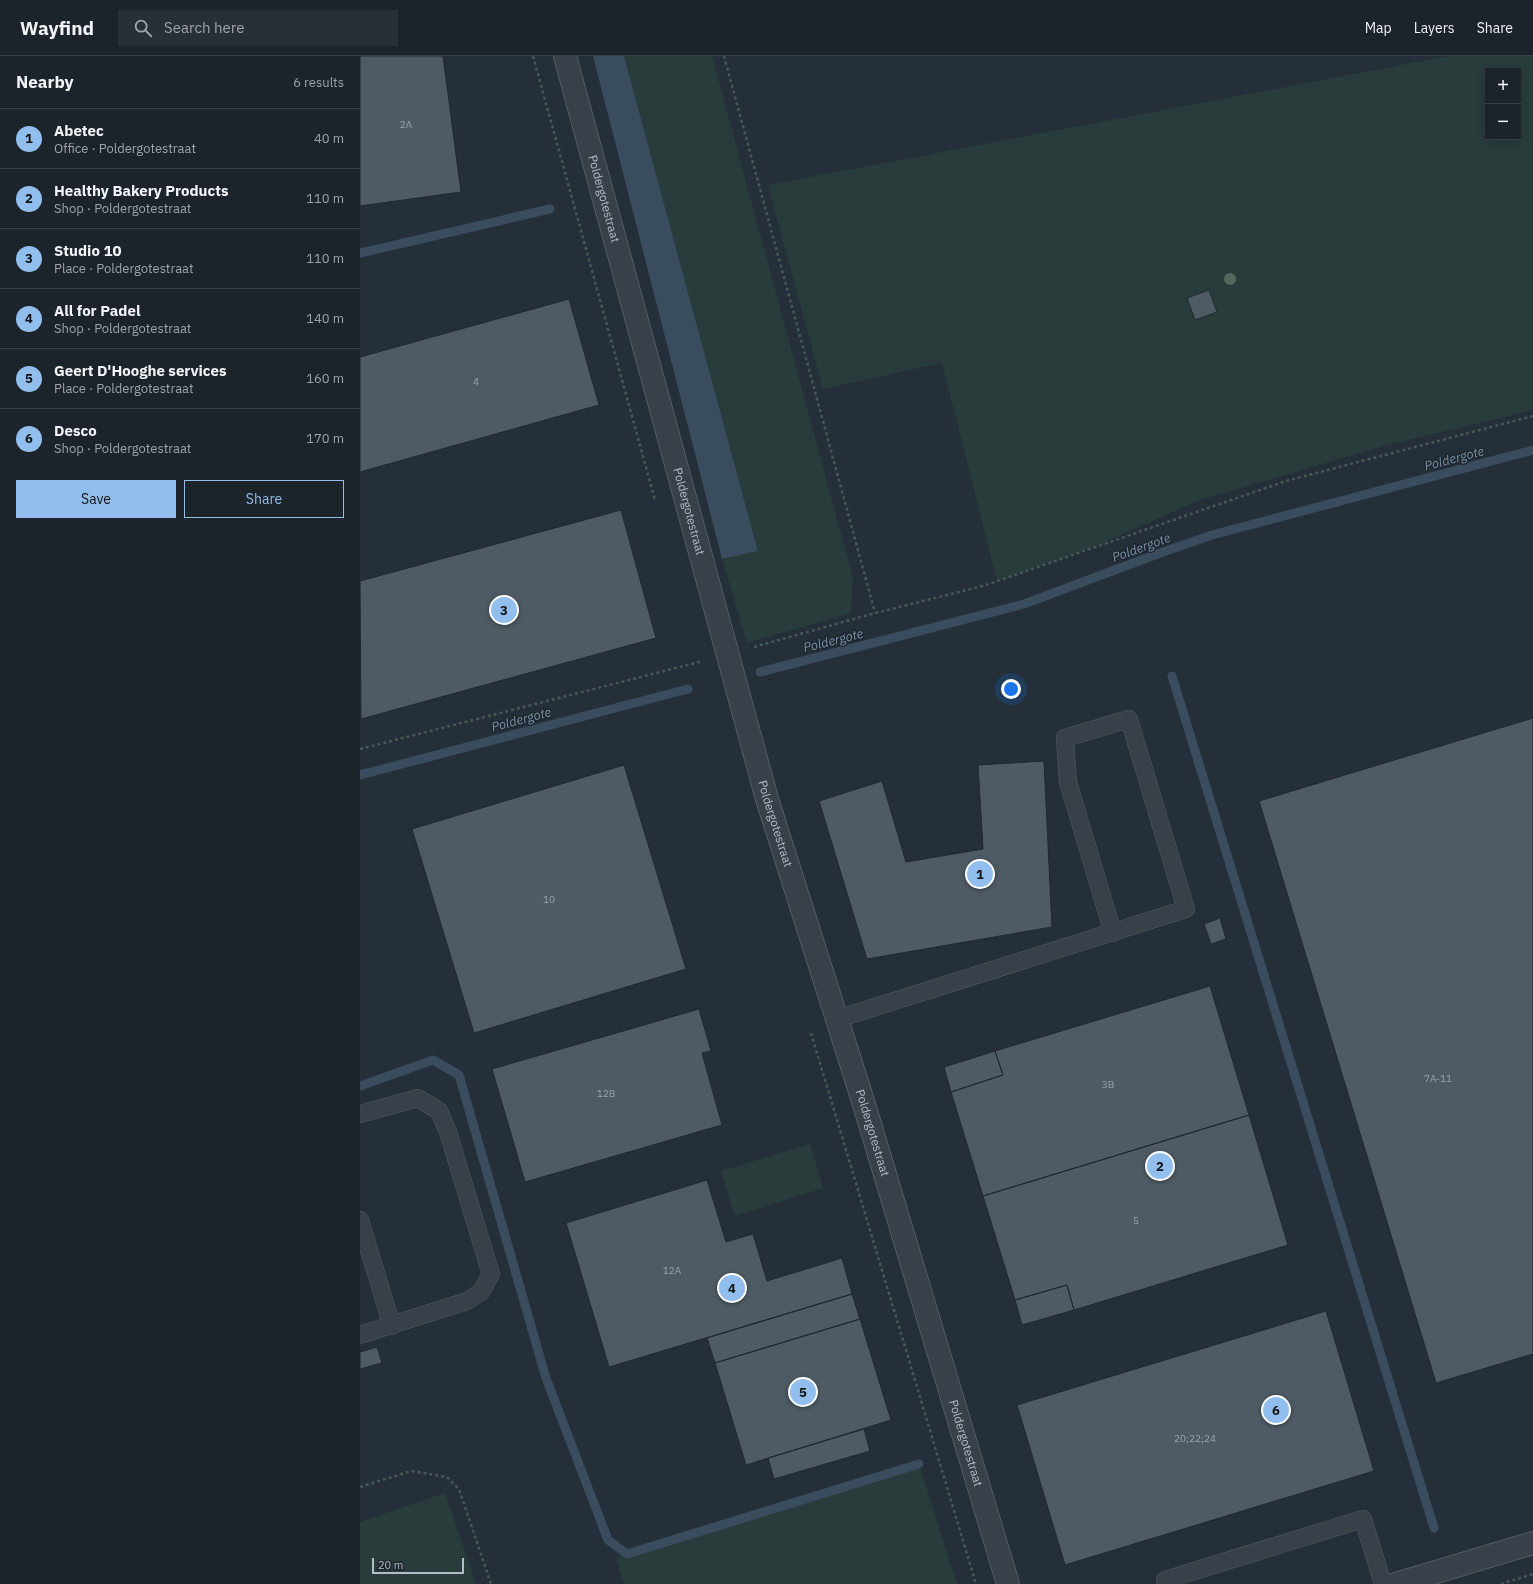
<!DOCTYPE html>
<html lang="en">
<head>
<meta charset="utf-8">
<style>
  :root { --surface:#1c232b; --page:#292f37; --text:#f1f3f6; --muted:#a0a4a9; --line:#3a4047; --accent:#91beec }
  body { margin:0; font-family:"IBM Plex Sans",sans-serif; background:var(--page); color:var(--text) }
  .controls { position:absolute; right:12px; top:12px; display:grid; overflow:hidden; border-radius:0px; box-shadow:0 2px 10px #0003 }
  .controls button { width:36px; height:36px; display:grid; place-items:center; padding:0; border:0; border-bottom:1px solid var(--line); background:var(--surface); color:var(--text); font:20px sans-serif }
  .scale { position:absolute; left:12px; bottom:10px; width:92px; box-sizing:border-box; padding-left:4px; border:2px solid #b4bcc5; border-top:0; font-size:11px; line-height:14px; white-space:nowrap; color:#b4bcc5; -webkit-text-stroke:3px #1e262e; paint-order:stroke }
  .you { position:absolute; left:651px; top:633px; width:14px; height:14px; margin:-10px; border:3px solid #fff; border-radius:50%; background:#1a73e8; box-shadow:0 0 0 6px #1a73e833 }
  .badge { display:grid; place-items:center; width:26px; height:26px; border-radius:50%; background:var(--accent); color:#111; font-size:13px; font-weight:700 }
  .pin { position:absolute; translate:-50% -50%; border:2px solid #fff; box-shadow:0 1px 4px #0006 }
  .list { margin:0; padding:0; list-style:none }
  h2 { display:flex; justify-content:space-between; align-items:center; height:52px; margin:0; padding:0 16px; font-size:17px }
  h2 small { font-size:13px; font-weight:400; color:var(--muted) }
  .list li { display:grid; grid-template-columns:26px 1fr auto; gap:12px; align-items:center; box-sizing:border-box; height:60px; padding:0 16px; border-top:1px solid var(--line) }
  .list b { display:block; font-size:15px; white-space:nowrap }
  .list p { margin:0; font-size:13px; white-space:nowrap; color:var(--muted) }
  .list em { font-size:13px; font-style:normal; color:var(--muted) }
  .actions { display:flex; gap:8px; padding:12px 16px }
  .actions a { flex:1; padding:9px 0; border:1px solid var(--accent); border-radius:0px; text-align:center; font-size:14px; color:var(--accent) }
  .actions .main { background:var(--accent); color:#111 }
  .icon { flex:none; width:22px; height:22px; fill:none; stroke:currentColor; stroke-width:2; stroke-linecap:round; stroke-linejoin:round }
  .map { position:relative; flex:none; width:1173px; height:1528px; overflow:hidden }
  header { display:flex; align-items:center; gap:24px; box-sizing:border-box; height:56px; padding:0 20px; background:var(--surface); border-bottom:1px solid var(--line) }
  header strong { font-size:19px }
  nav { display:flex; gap:22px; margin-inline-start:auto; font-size:14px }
  .search { width:280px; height:36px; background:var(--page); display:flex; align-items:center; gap:10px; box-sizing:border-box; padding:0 14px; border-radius:0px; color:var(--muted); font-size:15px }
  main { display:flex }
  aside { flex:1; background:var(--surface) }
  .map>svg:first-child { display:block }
  .green { fill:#283c3b; fill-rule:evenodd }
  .water { fill:#3a4d5f }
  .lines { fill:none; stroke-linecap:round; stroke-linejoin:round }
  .stream { stroke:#3a4d5f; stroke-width:9 }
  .building { fill:#4e5a64; stroke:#202830 }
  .service-casing { stroke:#545c64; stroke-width:18 }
  .minor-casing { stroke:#545c64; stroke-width:24 }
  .path { stroke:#475859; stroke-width:2.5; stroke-dasharray:3 3; stroke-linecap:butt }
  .service { stroke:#38414a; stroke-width:17 }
  .minor { stroke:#38414a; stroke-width:22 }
  .tree { fill:#50695c }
  .labels { text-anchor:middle; stroke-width:3; stroke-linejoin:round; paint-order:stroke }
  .number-label { font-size:10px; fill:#9aa4ad }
  .street-label { font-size:12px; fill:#b4bcc5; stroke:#1e262e }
  .water-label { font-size:13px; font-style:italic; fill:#7790a6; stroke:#1e262e }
</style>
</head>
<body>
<header>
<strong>Wayfind</strong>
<div class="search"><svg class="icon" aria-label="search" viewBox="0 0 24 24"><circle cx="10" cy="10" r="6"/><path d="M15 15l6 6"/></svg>Search here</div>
<nav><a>Map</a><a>Layers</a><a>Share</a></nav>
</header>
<main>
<aside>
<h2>Nearby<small>6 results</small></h2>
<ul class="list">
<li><span class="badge">1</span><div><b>Abetec</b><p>Office · Poldergotestraat</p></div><em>40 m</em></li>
<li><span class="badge">2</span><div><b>Healthy Bakery Products</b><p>Shop · Poldergotestraat</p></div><em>110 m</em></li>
<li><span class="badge">3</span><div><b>Studio 10</b><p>Place · Poldergotestraat</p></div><em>110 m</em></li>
<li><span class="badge">4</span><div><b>All for Padel</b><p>Shop · Poldergotestraat</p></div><em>140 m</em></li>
<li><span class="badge">5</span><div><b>Geert D'Hooghe services</b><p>Place · Poldergotestraat</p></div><em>160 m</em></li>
<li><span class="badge">6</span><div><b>Desco</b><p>Shop · Poldergotestraat</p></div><em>170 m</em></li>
</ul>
<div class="actions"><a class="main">Save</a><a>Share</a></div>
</aside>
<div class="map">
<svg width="1173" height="1528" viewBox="0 0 1173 1528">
  <rect width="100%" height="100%" fill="#252f39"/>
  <path class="green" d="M264,0H352L493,522L491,557L387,587L362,503L398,494Z
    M1089,0H1173V354L1027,389L837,445L731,492L637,525L582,307L463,333L408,129ZM1128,15H1158V81H1128Z
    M450,1088L463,1132L375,1160L361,1115Z
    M559,1408L597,1528H264L256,1502Z
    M85,1437L116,1528H0V1466Z"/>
  <path class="water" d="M233,0H264L398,495L362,503Z"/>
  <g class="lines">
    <path class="stream" d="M0,197L190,153
      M400,616L664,548L803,496L852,479L1173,394
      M812,620L1074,1472
      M0,719L328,633
      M0,1030L73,1004L99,1019L186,1322L248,1484L267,1498L559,1408"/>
  </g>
  <path class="building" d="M0,0H83L101,136L0,150Z
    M849,234L857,256L835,264L827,242Z
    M209,243L239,349L0,416V301Z
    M261,454L296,582L1,663L0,525Z
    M1173,662V1298L1076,1327L899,745Z
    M684,705L692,871L507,903L459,745L522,725L546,806L623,793L618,709Z
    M264,709L326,913L114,977L52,773Z
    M860,862L866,883L851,888L844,868Z
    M850,930L889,1059L623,1140L591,1036L643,1019L635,995Z
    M339,953L351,995L342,997L362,1069L165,1126L132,1013Z
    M635,995L643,1019L591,1036L584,1011Z
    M889,1059L928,1189L714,1254L707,1229L655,1244L623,1140Z
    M347,1124L366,1186L393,1178L407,1225L482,1202L492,1238L249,1311L206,1167Z
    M707,1229L714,1254L662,1269L655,1244Z
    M492,1238L500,1263L355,1307L347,1282Z
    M966,1255L1014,1415L705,1509L657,1349Z
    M500,1263L531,1364L386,1409L355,1307Z
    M17,1291L22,1307L0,1313V1296Z
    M504,1373L510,1395L414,1423L408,1402Z"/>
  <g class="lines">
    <g class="service-casing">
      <path id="service" d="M477,963L826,853L769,663L705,682L708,726L753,877
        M0,1058L58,1042L79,1055L88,1076L131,1218L121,1236L107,1245L0,1279
        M0,1164L32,1270
        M806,1528L805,1524L1003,1463L1023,1528"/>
    </g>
    <g class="minor-casing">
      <g id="minor">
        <path id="s1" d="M205,0L407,743L503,1045L648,1528"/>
        <path d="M1036,1528L1173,1487"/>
      </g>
    </g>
    <path class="path" d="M173,0L295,444
      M364,0L515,557
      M394,591L508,559L626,529L926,425L1173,360
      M0,693L343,605
      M451,977L616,1528
      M0,1431L51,1415L87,1421L99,1433L131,1528
      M1141,1528L1173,1518"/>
    <use href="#service" class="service"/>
    <use href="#minor" class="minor"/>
  </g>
  <circle class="tree" cx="870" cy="223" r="6"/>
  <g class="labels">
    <g class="number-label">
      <text x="46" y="72">2A</text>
      <text x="116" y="329">4</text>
      <text x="189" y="847">10</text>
      <text x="1078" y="1026">7A-11</text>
      <text x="748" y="1032">3B</text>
      <text x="246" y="1041">12B</text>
      <text x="776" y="1168">5</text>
      <text x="312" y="1218">12A</text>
      <text x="835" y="1386">20;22;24</text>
    </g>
    <g class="street-label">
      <text dy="4" stroke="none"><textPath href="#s1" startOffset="148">Poldergotestraat</textPath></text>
      <text dy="4" stroke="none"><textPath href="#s1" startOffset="472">Poldergotestraat</textPath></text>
      <text dy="4" stroke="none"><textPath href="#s1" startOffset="796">Poldergotestraat</textPath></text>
      <text dy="4" stroke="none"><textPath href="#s1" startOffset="1120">Poldergotestraat</textPath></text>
      <text dy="4" stroke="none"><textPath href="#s1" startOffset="1444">Poldergotestraat</textPath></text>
    </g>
    <g class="water-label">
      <text transform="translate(1094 402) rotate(-15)" y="5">Poldergote</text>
      <text transform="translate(781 491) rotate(-20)" y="5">Poldergote</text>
      <text transform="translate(473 584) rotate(-14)" y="5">Poldergote</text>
      <text transform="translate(161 663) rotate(-15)" y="5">Poldergote</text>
    </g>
  </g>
</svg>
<div class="controls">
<button>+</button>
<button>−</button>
</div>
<div class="scale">20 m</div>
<div class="you"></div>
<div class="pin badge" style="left:620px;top:818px">1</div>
<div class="pin badge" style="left:800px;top:1110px">2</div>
<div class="pin badge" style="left:144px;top:554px">3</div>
<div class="pin badge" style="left:372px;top:1232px">4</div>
<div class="pin badge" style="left:443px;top:1336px">5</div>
<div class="pin badge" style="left:916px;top:1354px">6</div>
</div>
</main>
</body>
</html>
